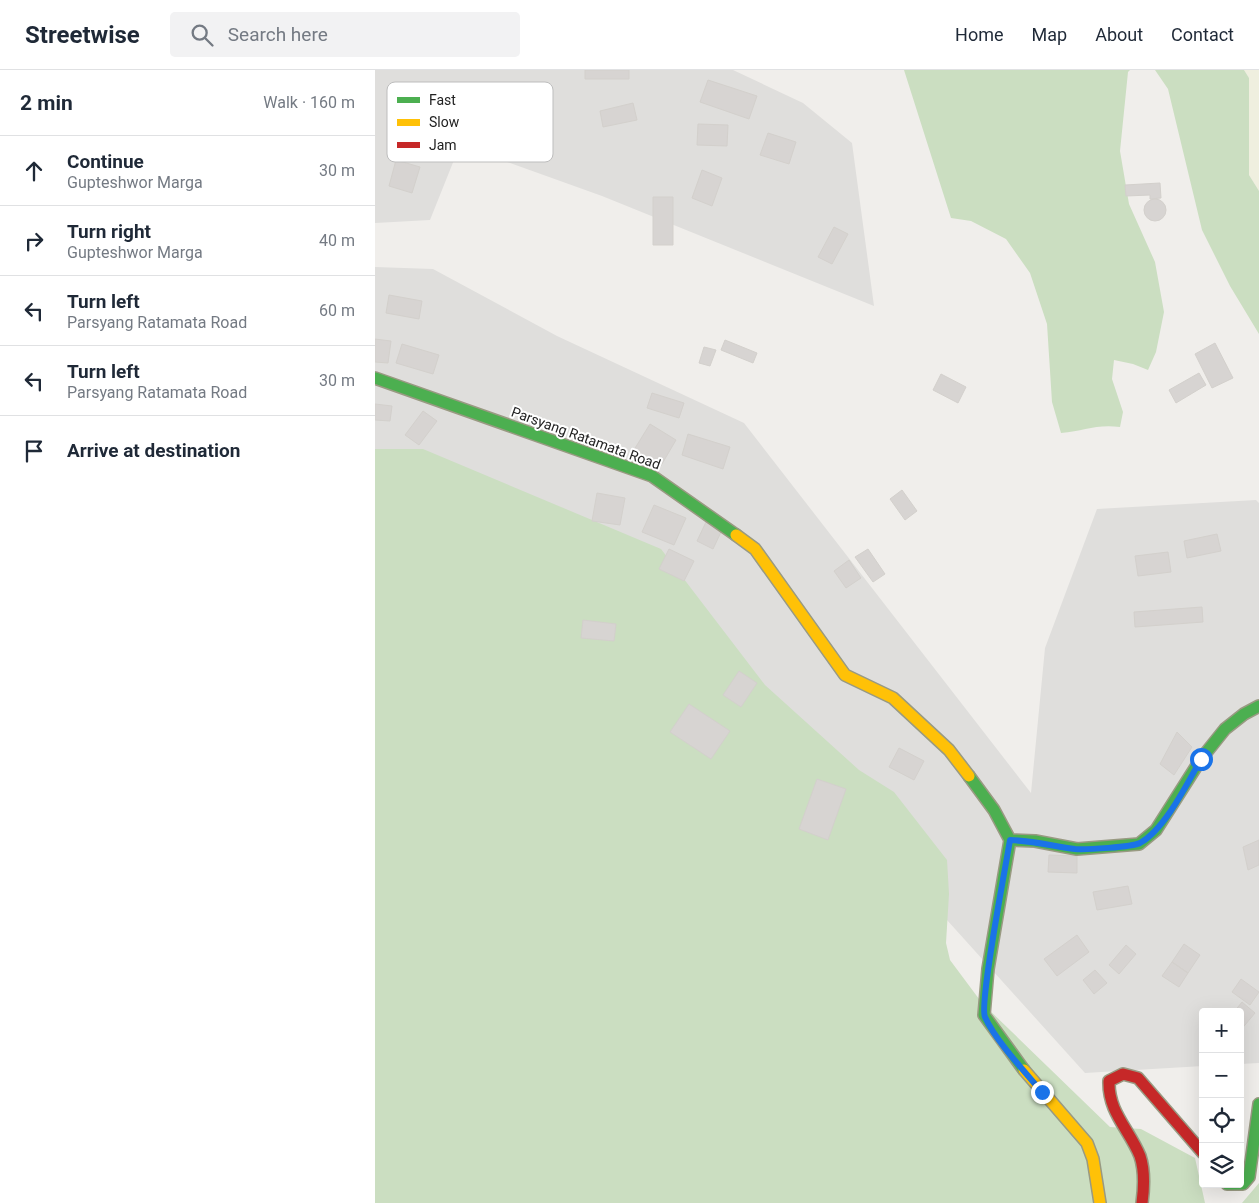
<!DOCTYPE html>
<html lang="en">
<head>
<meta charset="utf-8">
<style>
  :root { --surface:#fff; --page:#f2f2f3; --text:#1f2937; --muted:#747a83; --line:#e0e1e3 }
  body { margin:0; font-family:Roboto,sans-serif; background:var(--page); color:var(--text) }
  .controls { position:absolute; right:15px; bottom:15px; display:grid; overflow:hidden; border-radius:5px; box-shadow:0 5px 20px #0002 }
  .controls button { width:45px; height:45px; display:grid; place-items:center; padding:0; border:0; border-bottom:1px solid var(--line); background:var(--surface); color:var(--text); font:25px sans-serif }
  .stop { position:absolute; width:15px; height:15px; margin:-11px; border:4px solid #1a73e8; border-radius:50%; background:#fff }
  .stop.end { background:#1a73e8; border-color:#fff; box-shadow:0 1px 5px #0008 }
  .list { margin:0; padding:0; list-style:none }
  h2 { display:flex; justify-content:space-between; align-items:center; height:65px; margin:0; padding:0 20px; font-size:21px }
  h2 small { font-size:16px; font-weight:400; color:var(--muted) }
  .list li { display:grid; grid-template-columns:32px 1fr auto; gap:15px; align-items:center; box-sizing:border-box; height:70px; padding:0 20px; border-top:1px solid var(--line) }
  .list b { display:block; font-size:19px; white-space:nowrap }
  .list p { margin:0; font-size:16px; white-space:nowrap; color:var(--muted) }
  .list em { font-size:16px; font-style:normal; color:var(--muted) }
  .icon { flex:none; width:28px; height:28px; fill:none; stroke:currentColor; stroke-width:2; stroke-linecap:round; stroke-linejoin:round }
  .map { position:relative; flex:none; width:884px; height:1133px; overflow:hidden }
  header { display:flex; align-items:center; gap:30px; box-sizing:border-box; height:70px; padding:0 25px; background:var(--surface); border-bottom:1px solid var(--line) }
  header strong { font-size:24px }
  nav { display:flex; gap:28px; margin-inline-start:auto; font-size:18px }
  .search { width:350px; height:45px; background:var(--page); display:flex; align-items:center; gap:12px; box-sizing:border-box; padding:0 18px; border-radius:5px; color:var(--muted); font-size:19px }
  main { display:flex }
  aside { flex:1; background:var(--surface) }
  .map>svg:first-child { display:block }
  .residential { fill:#dfdedc }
  .farmland { fill:#efefdf }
  .forest { fill:#cbdec1 }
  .building { fill:#d7d4d2; stroke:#d3d0cc }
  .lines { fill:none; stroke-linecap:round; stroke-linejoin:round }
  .fast-casing { stroke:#999a82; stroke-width:14 }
  .slow-casing { stroke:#999a82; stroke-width:14 }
  .jam-casing { stroke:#999a82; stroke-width:14 }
  .fast { stroke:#4caf50; stroke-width:11 }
  .slow { stroke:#ffc107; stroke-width:11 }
  .jam { stroke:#c62828; stroke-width:11 }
  .route { stroke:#1a73e8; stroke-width:6 }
  .labels { text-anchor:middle; stroke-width:4; stroke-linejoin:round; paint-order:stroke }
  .street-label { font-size:14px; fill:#222; stroke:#fff }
  .key { fill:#fff; stroke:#bdbdbd; stroke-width:1 }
  .key-label { font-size:14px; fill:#222 }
</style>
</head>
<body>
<header>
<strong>Streetwise</strong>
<div class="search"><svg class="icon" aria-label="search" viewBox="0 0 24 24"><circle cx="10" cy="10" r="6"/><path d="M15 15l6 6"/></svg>Search here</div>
<nav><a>Home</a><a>Map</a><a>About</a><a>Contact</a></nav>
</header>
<main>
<aside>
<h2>2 min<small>Walk · 160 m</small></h2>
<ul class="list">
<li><svg class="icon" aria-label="ahead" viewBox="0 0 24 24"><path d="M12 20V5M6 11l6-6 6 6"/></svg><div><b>Continue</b><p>Gupteshwor Marga</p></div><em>30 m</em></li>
<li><svg class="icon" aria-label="right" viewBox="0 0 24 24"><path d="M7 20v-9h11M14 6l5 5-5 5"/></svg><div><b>Turn right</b><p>Gupteshwor Marga</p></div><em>40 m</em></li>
<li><svg class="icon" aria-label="left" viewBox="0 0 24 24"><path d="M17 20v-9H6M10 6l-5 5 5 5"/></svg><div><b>Turn left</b><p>Parsyang Ratamata Road</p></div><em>60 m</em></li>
<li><svg class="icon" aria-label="left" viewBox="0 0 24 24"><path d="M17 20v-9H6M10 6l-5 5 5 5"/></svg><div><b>Turn left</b><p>Parsyang Ratamata Road</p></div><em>30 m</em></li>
<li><svg class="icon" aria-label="arrive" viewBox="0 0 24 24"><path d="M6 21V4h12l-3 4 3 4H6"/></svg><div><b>Arrive at destination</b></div></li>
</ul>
</aside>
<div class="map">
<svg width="884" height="1133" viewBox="0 0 884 1133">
  <rect width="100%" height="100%" fill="#f0eeeb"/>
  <path class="residential" d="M0,0H358L428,33L477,73L499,236L227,126L85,75L55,150L0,153Z
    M0,197L58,199L182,266L369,353L656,723L670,578L722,439L881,430L884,433V993L865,994V942H828V996L710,1003L535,809L0,466Z"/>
  <path class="farmland" d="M869,0H884V121L874,105V8Z"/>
  <path class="forest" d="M529,0H755L753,2L745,81L754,134L780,192L789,242L781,282L773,300L758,294L739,290L737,309L748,342L745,357C721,354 709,361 686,363L677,332L672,254L655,203L631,169L596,151L576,148Z
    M780,0H869L874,8V105L884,121V264L855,216L827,160L793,19Z
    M0,379H48L286,479L390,615L484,700L519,722L572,790L574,824L571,873L575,890L607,933L735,1057L766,1059L820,1088L830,1133H0Z
    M884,1113V1133H867Z"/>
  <path class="building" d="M210,0H254V9H210Z
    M333,10L382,26L374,49L325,32Z
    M258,33L262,50L228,57L225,41Z
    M323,54L353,55L352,76L322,75Z
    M393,63L421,72L414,94L385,85Z
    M21,90L45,97L37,123L14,116Z
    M327,100L347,108L337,136L317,128Z
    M785,113L786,128L775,129V125L751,126L750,115Z
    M278,127H298V175H278Z
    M769 140a11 11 0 1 1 22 0a11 11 0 1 1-22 0Z
    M459,157L473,164L457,194L443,187Z
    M14,225L47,231L44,249L11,243Z
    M0,269L16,271L13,293L0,292Z
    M350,270L382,283L378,293L346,280Z
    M840,273L858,308L837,318L820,284Z
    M27,274L64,285L58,304L21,293Z
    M329,277L341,280L335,296L324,293Z
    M824,303L831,315L801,333L794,320Z
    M566,304L591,317L583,333L558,320Z
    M277,323L309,333L304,348L272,338Z
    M0,334L17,336L15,351L0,350Z
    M48,341L62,351L44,375L30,365Z
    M275,354L301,370L284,399L257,383Z
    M313,364L355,377L348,399L307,385Z
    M527,420L542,441L530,450L515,429Z
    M222,423L250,428L245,455L217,451Z
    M279,435L311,448L299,475L267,462Z
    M331,452L347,460L338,479L322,471Z
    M842,464L846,481L812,488L809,471Z
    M294,479L319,491L309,511L284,499Z
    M493,479L510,504L498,512L480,487Z
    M793,482L796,502L763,506L760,486Z
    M474,490L486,508L471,518L459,501Z
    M827,537L828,552L760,557L759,542Z
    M208,550L241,554L239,571L206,568Z
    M364,601L382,613L366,637L348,625Z
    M314,634L355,661L336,689L295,662Z
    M802,662L817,677L799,705L785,694Z
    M524,678L549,691L539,710L514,697Z
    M442,709L471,719L453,770L424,759Z
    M884,770V795L873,800L868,777Z
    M674,785L702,786V803L673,802Z
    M753,816L757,834L722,840L718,822Z
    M702,865L714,882L682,906L669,889Z
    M809,874L825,885L813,903L797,892Z
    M751,875L761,884L744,904L734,895Z
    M797,892L813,903L804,917L787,906Z
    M720,900L732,913L719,924L708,910Z
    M866,909L884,922L875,935L857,922Z
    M867,932L880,943L865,961V942H859Z"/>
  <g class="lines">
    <g class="fast-casing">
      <path id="fast" d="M0,308L277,406L361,465
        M594,706L619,740L635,770L613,899L609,945L649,1000
        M635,770L660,771L702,779L764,774L781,760L826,689L850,659L869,644L884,636
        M852,1114H868L874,1107L884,1034"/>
    </g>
    <g class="slow-casing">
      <path id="slow" d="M361,465L380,479L470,605L518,628L574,680L594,706
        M649,1000L712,1073L718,1089L725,1133"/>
    </g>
    <g class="jam-casing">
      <path id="jam" d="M767,1133C769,1118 770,1101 765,1086C754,1059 733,1042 734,1011L748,1004L763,1008L828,1083"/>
    </g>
    <use href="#fast" class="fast"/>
    <use href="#slow" class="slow"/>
    <use href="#jam" class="jam"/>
  </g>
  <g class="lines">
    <path class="route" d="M667,1022C650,1002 620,970 610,947C604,933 631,795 635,770C658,771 678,776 700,779C710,780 757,777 765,773C790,759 812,714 826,689"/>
  </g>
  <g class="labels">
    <g class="street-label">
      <text transform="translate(211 368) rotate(20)" y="5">Parsyang Ratamata Road</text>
    </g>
  </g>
  <rect x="12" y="12" width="166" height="80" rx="8" class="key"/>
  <rect x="22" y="27" width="23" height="6" fill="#4caf50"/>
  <rect x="22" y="49" width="23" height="7" fill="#ffc107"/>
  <rect x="22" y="72" width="23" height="6" fill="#c62828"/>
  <g class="key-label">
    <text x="54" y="35">Fast</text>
    <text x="54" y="57">Slow</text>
    <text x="54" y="80">Jam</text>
  </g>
</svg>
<div class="controls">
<button>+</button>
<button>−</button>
<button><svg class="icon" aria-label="locate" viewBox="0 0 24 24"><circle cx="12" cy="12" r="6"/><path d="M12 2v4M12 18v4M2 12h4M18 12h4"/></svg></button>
<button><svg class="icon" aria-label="layers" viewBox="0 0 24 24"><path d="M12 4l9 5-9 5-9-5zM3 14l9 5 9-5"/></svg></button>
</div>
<div class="stop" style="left:826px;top:689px"></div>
<div class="stop end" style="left:667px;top:1022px"></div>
</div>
</main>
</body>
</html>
